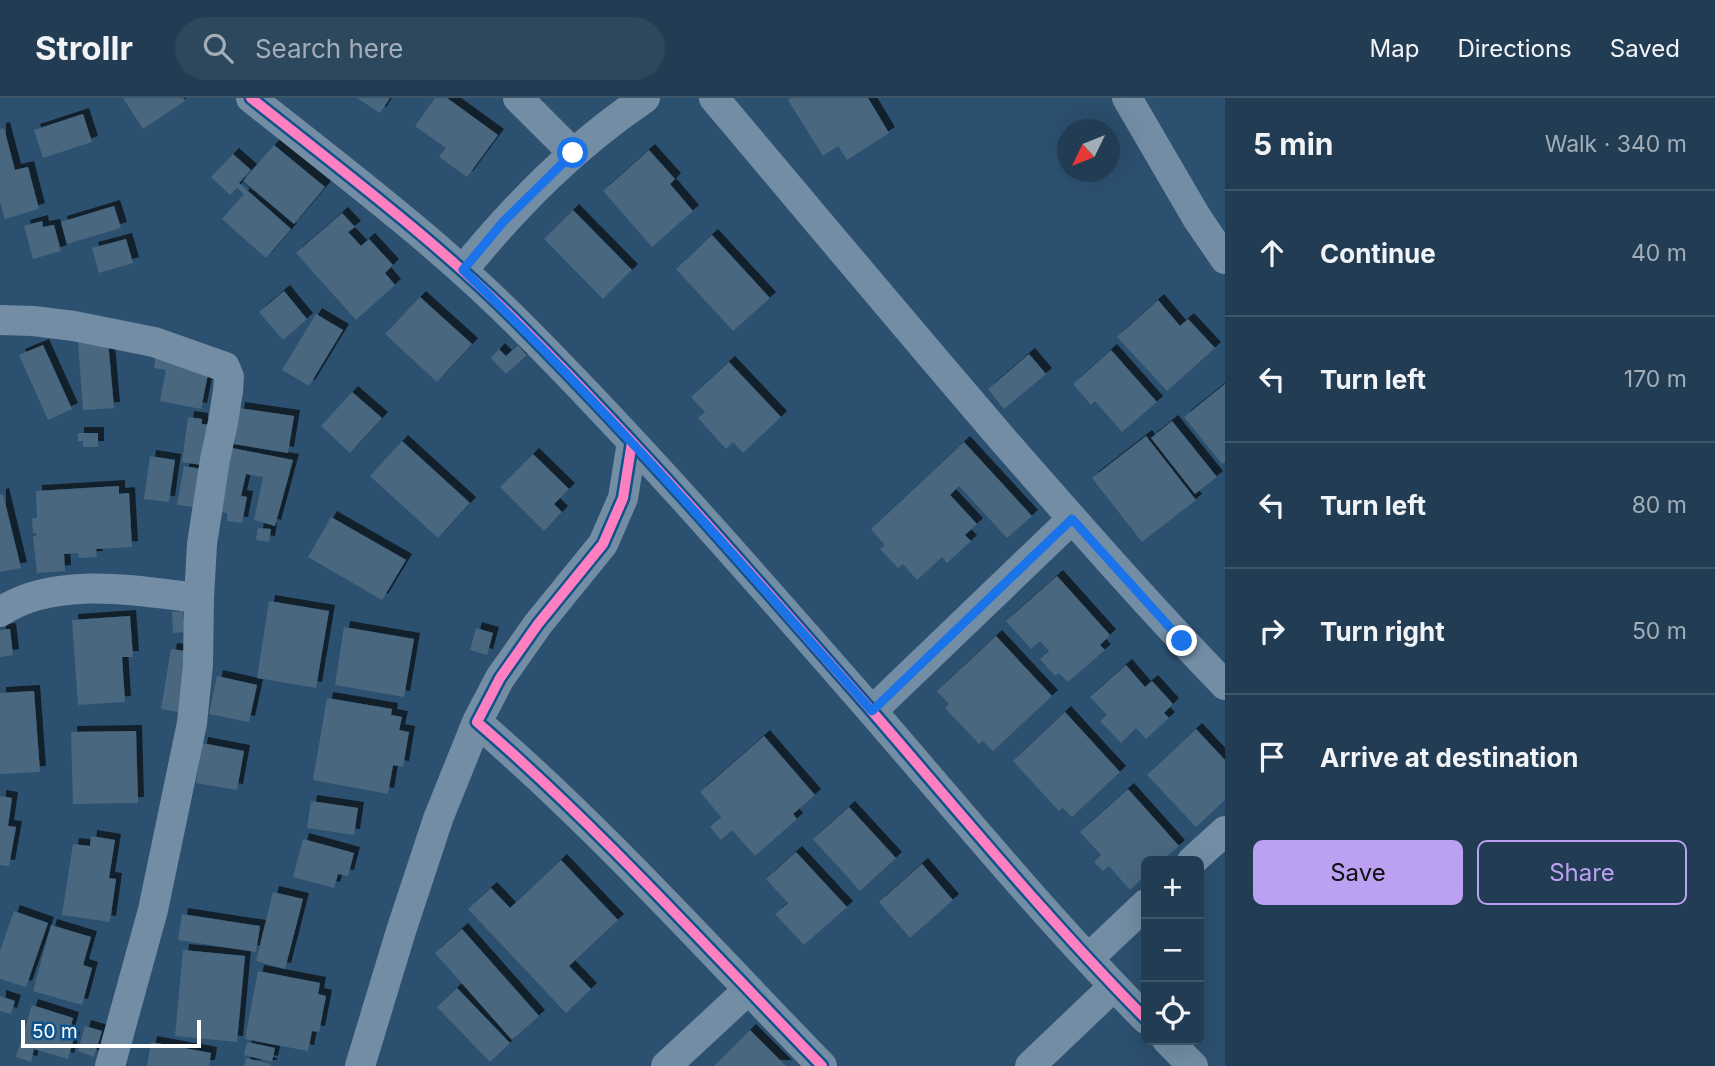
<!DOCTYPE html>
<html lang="en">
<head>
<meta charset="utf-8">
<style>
  :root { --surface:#213c53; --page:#2d475d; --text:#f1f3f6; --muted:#a2adb8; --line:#3e566a; --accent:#bca0f2 }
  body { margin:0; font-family:Inter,sans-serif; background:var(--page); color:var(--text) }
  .controls { position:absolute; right:21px; bottom:21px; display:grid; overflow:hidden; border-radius:10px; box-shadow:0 7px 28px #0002 }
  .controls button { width:63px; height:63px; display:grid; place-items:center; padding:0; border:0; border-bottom:2px solid var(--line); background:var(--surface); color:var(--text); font:35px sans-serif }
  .compass { position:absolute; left:1057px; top:21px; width:63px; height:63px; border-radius:50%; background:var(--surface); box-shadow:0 7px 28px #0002; rotate:227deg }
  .scale { position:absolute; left:21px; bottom:18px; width:180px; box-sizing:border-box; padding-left:7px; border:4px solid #fff; border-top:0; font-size:19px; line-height:24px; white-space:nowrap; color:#fff; -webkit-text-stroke:5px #10538b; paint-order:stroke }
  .stop { position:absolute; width:21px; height:21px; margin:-16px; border:5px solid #1a73e8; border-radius:50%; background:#fff }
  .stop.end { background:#1a73e8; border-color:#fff; box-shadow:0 2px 7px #0008 }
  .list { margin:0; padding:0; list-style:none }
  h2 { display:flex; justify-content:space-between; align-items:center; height:91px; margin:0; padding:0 28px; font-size:30px }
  h2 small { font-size:23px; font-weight:400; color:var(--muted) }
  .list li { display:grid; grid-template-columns:46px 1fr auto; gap:21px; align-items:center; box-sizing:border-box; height:126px; padding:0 28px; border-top:2px solid var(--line) }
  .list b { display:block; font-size:26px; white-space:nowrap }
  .list em { font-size:23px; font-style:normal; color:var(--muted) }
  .actions { display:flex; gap:14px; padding:21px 28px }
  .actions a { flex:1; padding:16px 0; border:2px solid var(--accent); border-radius:10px; text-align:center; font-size:24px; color:var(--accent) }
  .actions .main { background:var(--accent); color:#111 }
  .icon { flex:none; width:38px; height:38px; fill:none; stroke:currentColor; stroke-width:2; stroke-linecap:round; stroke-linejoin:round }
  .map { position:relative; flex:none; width:1225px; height:968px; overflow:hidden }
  header { display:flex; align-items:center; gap:42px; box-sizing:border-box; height:98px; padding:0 35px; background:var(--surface); border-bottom:2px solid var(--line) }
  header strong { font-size:33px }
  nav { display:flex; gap:38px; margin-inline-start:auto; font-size:24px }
  .search { width:490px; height:63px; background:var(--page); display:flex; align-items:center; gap:18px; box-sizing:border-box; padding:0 24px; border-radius:38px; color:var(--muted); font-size:26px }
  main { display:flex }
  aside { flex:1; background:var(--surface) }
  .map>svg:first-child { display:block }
  .building { fill:#49677f; filter:url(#shadow) }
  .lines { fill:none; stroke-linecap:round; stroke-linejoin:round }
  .minor { stroke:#738da4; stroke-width:30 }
  .cycleway-casing { stroke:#10538b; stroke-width:15 }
  .cycleway { stroke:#ff80c0; stroke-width:10 }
  .route { stroke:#1a73e8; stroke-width:9 }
</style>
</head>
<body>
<header>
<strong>Strollr</strong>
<div class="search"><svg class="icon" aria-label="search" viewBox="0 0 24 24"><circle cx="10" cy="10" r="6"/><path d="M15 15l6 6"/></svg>Search here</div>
<nav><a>Map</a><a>Directions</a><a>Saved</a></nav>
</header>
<main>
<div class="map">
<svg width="1225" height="968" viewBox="0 0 1225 968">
  <defs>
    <filter id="shadow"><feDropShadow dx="6" dy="-6" stdDeviation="0" flood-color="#0009"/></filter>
  </defs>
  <rect width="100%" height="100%" fill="#2c506f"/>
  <path class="building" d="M123,0H183L185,3L143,31Z
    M357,0H390L380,15Z
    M435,0H447L498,37L467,79L439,59L446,50L415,28Z
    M792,0H868L889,35L847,62L838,48L823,58L788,2Z
    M83,16L92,44L43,60L34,32Z
    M4,30L15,72L28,69L39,111L5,121L0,104V31Z
    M274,47L325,89L294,126L243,83Z
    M649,52L675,81L670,86L693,113L652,149L603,93Z
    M233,56L251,72L239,85L291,131L266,160L222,121L244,96L237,90L230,97L211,79Z
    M114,108L121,130L67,146L61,124Z
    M573,112L632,172L603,201L544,141Z
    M342,115L355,129L348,134L361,148L369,141L393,167L385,175L395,187L356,222L296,155Z
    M42,123L43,129L54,127L61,153L33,161L24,128Z
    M712,137L770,200L733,233L676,171Z
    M126,141L133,165L99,175L92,150Z
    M284,193L307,221L283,242L259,214Z
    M420,199L472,246L437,284L385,236Z
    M1158,202L1180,228L1188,221L1215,250L1167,293L1117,239Z
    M316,216L343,232L309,288L282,272Z
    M108,242L114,310L83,312L78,244Z
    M43,247L72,311L48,322L19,257Z
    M518,247L527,257L506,276L491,260L499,251L506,258Z
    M157,249L210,266L201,311L160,303L166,272L154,270Z
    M1111,252L1157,304L1122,334L1095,303L1091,307L1073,286Z
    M1029,256L1046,276L1004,311L988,291Z
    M729,264L781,319L743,355L733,344L726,351L698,320L705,314L691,299Z
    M1225,286V364L1222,366L1184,319Z
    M352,294L382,320L350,355L321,328Z
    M239,310L294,318L288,355L234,346Z
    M188,319L202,321V326L213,327L208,368L182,364Z
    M1172,323L1217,379L1195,396L1151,340Z
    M78,335H98V349H83V343H78Z
    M1146,338L1196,402L1142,444L1092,380Z
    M402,343L470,405L438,440L370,378Z
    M964,344L1032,418L1007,440L959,388L950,397L977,426L965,437L971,443L947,465L942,459L917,482L903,466L898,470L880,451L885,447L871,431Z
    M227,349L293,362L275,428L254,422L263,379L246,376L241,398L247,399L242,425L227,423V415L216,414Z
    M533,356L569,391L554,406L562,414L544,433L500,389Z
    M150,358L175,362L169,404L144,401Z
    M184,368L207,372L201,410L177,407Z
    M119,388V396L129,395L132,449L96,451L97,459L79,460L78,455L64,456L65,473L37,475L33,438H36V435H33L32,420H37L36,393Z
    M3,396L21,470L0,474V397Z
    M331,419L406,462L382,502L308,459Z
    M258,430L271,431L269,444L256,442Z
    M1057,478L1110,537L1100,547L1105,552L1068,584L1059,575L1055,578L1040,561L1049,553L1040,543L1031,551L1006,523Z
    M269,503L329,513L316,590L257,580Z
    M183,513L185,534L173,535L172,514Z
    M130,518L133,559H122L125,604L78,607L72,522Z
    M344,529L414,541L404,599L335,587Z
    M476,530L493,535L487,557L470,552Z
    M10,531L13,557L0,559V532Z
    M996,538L1052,598L993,653L983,643L979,646L945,610L949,606L937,593Z
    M171,551L193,554L183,615L161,611Z
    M1126,567L1145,589L1152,583L1173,606L1164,615L1169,620L1146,641L1136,630L1121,645L1100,623L1107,617L1090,599Z
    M217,578L257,587L249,624L209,616Z
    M34,593L40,674L0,676V595Z
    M327,600L392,611L391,617L402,619L399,632L409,634L403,669L393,667L388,696L313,682Z
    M1065,614L1120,674L1072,719L1063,710L1059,713L1013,663Z
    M1196,631L1225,662V702L1196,729L1147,677Z
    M136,633L138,705L73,706L71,634Z
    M764,638L815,697L793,716L797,721L755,758L732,732L721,742L710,729L721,719L700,694Z
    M202,645L244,653L237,692L196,685Z
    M1128,691L1179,748L1162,763H1146V777L1130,792L1109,768L1103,773L1094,764L1101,757L1080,734Z
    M0,698L12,700L8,728L16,729L9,768L0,767Z
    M311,703L358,710L354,737L307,730Z
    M849,709L896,760L860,793L813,741Z
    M91,738L115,742L109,780L116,781L110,824L62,817L73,746L90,748Z
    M303,741L354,755L348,778L338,776L334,790L293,779Z
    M796,754L847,809L804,847L775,816L788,805L766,781Z
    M561,762L618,822L569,868L591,891L566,915L468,811L491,790L510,810Z
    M922,766L953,802L910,840L879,804Z
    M273,794L303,801L285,871L256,863Z
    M14,813L48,825L26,889L0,881V853Z
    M182,816L260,828L256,854L178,842Z
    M51,827L91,839L83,867L92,870L82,907L33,893Z
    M462,831L539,918L512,942L435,855Z
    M183,852L245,858L237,944L175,938Z
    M258,873L320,885L318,896L326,898L319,934L312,933L308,953L245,941Z
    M457,890L510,945L490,964L437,909Z
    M0,898L15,903L11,916L0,913Z
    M32,907L73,920L68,938L74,940L68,961L34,951L31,964L16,959Z
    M85,928L102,933L94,959L78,953Z
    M750,932L786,968H714Z
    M151,944L211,955L209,968H147Z
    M247,944L275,950L272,964L244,957Z
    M246,960L271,966V968H244Z"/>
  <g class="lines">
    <path class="minor" d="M251,0C345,75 443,148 527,234C647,355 759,484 871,612C961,716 1049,823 1146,921
      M518,0L573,55
      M714,0C811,115 907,230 1005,344C1077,426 1149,509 1225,587
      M1127,0L1197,120L1225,161
      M463,172C517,106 574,48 645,0
      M0,222L33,223L74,228L154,244L225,269L229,279L228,293L223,324L215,362L202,446L199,500
      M632,344L623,400L603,446L538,526L500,580L477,624C600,730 709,852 822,968
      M0,514C55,477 137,493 199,500L198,567L192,625L153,812L110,968
      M872,613L1072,421
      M1192,763L1225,733
      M1089,860L1146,806
      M1167,942L1193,968
      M360,968L401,833L438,721L477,624
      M666,968L748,892
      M1030,968L1114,888"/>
    <g class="cycleway-casing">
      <path id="cycleway" d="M251,0C345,75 443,148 527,234C647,355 759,484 871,612C961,716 1049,823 1146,921
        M632,344L623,400L603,446L538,526L500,580L477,624C600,730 709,852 822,968"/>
    </g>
    <use href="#cycleway" class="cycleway"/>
  </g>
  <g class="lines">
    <path class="route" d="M573,55L503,124L463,172C608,311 739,463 872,613L1072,421L1182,543"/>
  </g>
</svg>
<div class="controls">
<button>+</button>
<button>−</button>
<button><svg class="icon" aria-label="locate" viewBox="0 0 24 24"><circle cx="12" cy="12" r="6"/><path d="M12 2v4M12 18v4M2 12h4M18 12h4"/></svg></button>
</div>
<svg class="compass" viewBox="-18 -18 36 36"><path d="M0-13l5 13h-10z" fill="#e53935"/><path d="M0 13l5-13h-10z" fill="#a2adb8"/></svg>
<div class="scale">50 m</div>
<div class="stop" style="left:573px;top:55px"></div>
<div class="stop end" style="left:1182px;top:543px"></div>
</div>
<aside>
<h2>5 min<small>Walk · 340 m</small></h2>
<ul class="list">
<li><svg class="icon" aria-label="ahead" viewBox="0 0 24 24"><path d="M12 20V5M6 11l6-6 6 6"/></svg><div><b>Continue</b></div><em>40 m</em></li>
<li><svg class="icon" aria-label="left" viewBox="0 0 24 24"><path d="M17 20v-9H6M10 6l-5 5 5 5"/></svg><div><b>Turn left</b></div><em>170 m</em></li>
<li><svg class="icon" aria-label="left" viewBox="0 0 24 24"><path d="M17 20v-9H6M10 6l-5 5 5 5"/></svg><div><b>Turn left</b></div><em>80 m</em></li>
<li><svg class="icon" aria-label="right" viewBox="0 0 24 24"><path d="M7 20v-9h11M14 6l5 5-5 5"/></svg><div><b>Turn right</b></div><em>50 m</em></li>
<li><svg class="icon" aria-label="arrive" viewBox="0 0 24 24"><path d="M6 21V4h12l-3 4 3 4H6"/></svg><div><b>Arrive at destination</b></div></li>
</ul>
<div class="actions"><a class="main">Save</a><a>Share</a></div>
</aside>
</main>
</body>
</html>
